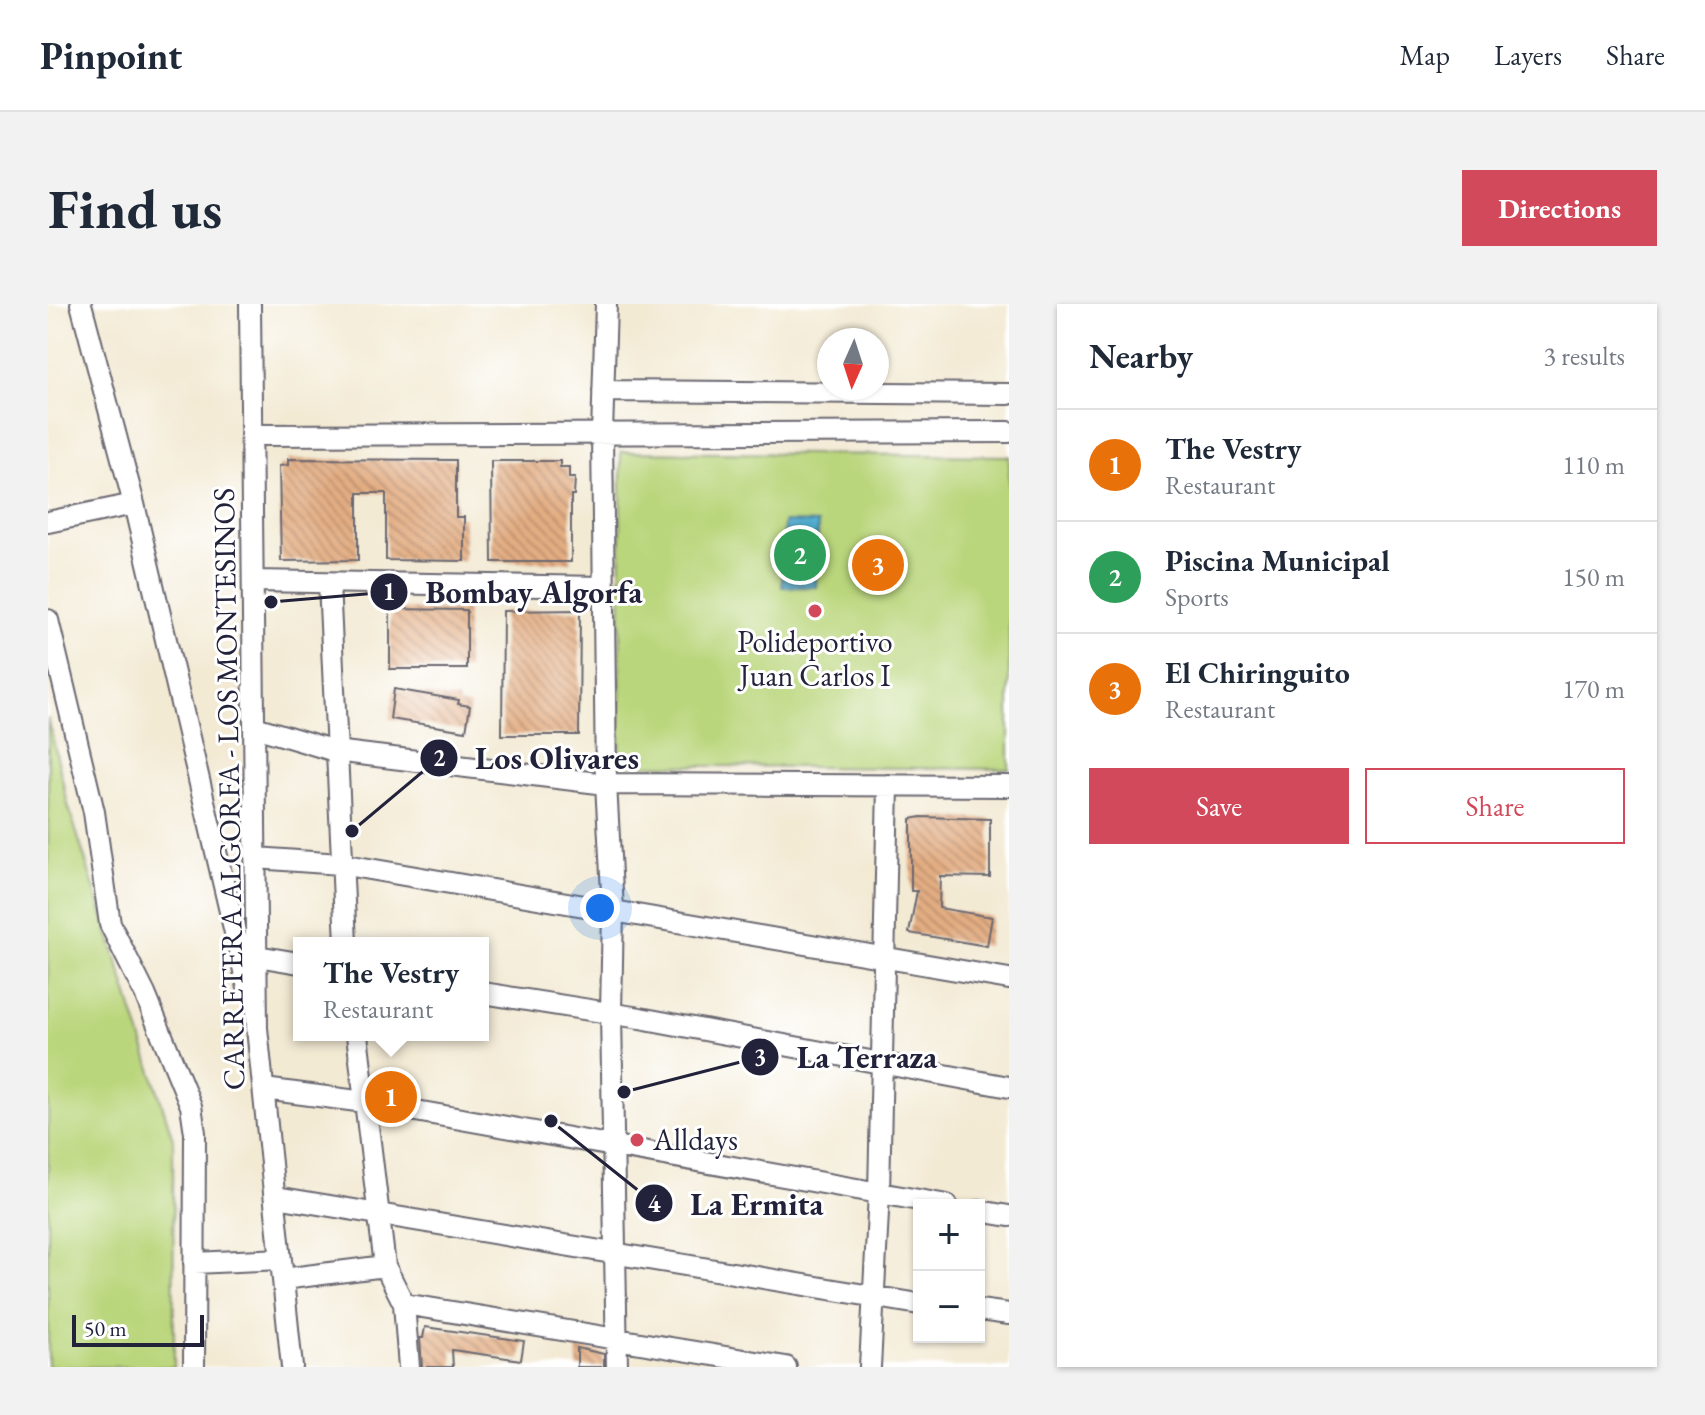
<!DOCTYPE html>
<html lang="en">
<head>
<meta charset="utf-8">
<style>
  :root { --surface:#fff; --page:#f2f2f3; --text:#1f2937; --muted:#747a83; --line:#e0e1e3; --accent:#d1495b }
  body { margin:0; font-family:"EB Garamond",serif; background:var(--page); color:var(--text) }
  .controls { position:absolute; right:24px; bottom:24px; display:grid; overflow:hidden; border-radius:0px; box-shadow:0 2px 6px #0004 }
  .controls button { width:72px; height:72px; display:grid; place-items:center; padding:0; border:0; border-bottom:2px solid var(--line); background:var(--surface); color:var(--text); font:40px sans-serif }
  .compass { position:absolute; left:769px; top:24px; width:72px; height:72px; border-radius:50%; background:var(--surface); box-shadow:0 2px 6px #0004; rotate:183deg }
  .scale { position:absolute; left:24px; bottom:20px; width:132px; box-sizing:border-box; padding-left:8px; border:4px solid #22223b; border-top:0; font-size:22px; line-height:28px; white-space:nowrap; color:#22223b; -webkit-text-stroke:6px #fff; paint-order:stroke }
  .you { position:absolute; left:552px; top:604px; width:28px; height:28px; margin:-20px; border:6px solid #fff; border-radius:50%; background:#1a73e8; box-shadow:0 0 0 12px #1a73e833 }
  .badge { display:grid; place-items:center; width:52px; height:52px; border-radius:50%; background:var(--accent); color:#fff; font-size:26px; font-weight:700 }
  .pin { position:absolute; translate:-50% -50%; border:4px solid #fff; box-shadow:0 2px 8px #0006 }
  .popup { position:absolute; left:245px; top:633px; width:196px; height:104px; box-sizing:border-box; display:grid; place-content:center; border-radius:0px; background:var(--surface); filter:drop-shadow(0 2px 6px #0005); font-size:26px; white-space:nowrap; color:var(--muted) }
  .popup b { font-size:30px; color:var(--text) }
  .popup::after { content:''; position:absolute; left:50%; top:100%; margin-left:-16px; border:16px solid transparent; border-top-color:var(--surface) }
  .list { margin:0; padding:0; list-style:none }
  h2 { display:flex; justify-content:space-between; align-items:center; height:104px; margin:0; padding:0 32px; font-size:34px }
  h2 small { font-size:26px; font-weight:400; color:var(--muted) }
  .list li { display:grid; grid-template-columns:52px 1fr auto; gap:24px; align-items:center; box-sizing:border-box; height:112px; padding:0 32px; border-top:2px solid var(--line) }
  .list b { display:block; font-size:30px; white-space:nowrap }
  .list p { margin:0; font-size:26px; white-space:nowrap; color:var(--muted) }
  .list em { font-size:26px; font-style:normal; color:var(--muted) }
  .actions { display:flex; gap:16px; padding:24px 32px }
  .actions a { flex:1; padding:18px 0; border:2px solid var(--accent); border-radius:0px; text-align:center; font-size:28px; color:var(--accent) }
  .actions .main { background:var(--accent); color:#fff }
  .map { position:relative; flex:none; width:961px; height:1063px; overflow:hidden; border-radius:0px }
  header { display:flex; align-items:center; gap:48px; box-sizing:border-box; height:112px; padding:0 40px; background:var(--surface); border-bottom:2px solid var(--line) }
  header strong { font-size:38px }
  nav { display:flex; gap:44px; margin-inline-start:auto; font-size:28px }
  .intro { display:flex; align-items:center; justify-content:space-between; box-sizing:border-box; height:192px; padding:0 48px }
  h1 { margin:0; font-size:56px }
  .button { padding:20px 36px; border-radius:0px; background:var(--accent); color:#fff; font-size:28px; font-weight:700 }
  main { display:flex; gap:48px; padding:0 48px }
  aside { flex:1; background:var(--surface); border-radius:0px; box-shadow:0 2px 6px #0004 }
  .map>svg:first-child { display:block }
  .grass { fill:#bad67c; stroke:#6e7c5c; stroke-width:2 }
  .water { fill:url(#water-waves); stroke:#3a6886; stroke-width:2 }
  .building { fill:url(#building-back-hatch) }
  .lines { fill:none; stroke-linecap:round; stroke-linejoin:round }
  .street-casing { stroke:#6b6871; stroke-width:24 }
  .street { stroke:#fff; stroke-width:20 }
  .poi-dot { fill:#d1495b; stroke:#fff; stroke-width:3 }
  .labels { text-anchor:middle; stroke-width:6; stroke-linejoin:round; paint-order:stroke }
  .poi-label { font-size:30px; fill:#22223b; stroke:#fff }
  .street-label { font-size:30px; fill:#22223b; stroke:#fff }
  .leader { fill:none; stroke:#22223b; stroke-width:3 }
  .callout-dot { fill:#22223b; stroke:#fff; stroke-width:3 }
  .mark-label { font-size:24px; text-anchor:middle; font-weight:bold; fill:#fff }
  .callout-label { font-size:32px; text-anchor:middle; font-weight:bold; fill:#22223b; stroke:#fff; stroke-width:6; stroke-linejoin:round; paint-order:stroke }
</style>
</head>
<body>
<header>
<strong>Pinpoint</strong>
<nav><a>Map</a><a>Layers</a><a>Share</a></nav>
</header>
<div class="intro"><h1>Find us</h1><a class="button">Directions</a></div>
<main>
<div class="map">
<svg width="961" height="1063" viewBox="0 0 961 1063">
  <defs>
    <pattern id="water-waves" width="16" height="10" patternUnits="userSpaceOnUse" patternTransform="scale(2)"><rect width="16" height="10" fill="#52aed0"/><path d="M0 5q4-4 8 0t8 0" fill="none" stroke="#448daa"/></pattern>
    <pattern id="building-back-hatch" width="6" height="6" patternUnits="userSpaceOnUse" patternTransform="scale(2)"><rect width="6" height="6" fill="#e3ad82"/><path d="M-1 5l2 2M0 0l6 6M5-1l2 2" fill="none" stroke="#b88c6c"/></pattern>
  </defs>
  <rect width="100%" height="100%" fill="#fff"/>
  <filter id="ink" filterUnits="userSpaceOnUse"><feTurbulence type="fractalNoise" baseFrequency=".0125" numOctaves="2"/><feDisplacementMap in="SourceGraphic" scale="16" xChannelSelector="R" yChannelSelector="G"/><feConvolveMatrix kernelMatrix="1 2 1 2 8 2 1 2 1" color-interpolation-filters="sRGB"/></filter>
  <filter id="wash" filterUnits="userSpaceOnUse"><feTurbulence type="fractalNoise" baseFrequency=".006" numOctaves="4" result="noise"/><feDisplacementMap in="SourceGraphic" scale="32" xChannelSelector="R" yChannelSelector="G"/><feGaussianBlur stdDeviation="1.8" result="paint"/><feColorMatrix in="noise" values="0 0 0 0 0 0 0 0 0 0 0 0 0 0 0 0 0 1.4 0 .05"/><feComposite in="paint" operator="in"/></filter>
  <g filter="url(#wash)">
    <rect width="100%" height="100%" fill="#f3ead4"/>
    <path class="grass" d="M573,148L961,152V465L572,461Z
      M0,414L20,501L125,835L126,1063H0Z"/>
    <path class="water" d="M736,218L770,219L768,283H734Z"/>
    <g id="blocks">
      <path class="building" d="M240,155L408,156V213H416V257L338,256V189H310V256L233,257L231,162L240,161Z
        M443,157H512V163H521V174H527L526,191H523V258H444Z
        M342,305L419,306V365H342Z
        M532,306L531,431H454L455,307Z
        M346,385L411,396L410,400L422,402L418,427L342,415Z
        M873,513L942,515V573L892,572L891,604L944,613L939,642L861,629L869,587H863V515Z
        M377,1023L476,1037L473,1056L404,1046L405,1063H374L372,1034H375Z
        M529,1044L556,1050V1063H529Z"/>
    </g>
  </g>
  <g filter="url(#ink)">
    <use href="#blocks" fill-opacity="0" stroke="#6b6871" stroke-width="2"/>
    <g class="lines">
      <g class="street-casing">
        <path id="street" d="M33,0L86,200L201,688
          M202,0L209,724L244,1063
          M558,0L554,130L558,480L565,606L563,709L569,1063
          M555,87L961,90
          M205,131L961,128
          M0,218L86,200
          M206,277L556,283
          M281,279L298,639
          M0,316L46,508L62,620L97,690L143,802L147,829L146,1063
          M207,423L287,447L558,480L961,482
          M208,554L292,560L961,675
          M209,652L251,659
          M435,689L592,714L961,783
          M309,731L337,962L356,1000L361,1063
          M216,785L317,798L899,901
          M228,893L871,1000
          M931,907L961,912
          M146,959L233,955
          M235,975L337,962
          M356,1000L738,1063
          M931,1006L961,1010
          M822,1063L831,889L840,481"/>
      </g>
      <use href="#street" class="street"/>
    </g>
  </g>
  <g class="poi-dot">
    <circle cx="767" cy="307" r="8"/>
    <circle cx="589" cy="836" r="8"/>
  </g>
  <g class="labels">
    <g class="poi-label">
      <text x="767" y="348">Polideportivo<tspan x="767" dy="34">Juan Carlos I</tspan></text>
      <text x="605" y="846" text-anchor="start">Alldays</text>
    </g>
    <g class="street-label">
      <text transform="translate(181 485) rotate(-91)" y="10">CARRETERA ALGORFA - LOS MONTESINOS</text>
    </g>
  </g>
  <path class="leader" d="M223 298L341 288M304 527L391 454M576 788L712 753M503 817L606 899"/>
  <g class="callout-dot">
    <circle cx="223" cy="298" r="8"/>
    <circle cx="304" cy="527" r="8"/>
    <circle cx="576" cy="788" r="8"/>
    <circle cx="503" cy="817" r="8"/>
    <circle cx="341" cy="288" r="20"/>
    <circle cx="391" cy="454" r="20"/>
    <circle cx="712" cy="753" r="20"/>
    <circle cx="606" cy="899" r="20"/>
  </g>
  <g class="mark-label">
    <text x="341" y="296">1</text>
    <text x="391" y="462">2</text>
    <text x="712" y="761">3</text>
    <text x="606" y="908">4</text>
  </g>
  <g class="callout-label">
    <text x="486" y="299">Bombay Algorfa</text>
    <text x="509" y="465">Los Olivares</text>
    <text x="819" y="764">La Terraza</text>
    <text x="709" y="911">La Ermita</text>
  </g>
</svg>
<div class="controls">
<button>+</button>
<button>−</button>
</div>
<svg class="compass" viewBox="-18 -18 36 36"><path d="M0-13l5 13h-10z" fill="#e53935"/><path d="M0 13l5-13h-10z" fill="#747a83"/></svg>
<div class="scale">50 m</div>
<div class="you"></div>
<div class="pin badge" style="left:343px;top:793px;background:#e8710a">1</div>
<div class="popup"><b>The Vestry</b>Restaurant</div>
<div class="pin badge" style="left:752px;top:251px;background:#2e9e5b">2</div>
<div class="pin badge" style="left:830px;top:261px;background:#e8710a">3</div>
</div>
<aside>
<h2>Nearby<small>3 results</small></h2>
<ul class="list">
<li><span class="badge" style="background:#e8710a">1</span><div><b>The Vestry</b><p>Restaurant</p></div><em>110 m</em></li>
<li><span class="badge" style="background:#2e9e5b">2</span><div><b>Piscina Municipal</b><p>Sports</p></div><em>150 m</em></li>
<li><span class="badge" style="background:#e8710a">3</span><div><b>El Chiringuito</b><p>Restaurant</p></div><em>170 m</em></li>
</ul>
<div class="actions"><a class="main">Save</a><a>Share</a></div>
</aside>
</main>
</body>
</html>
